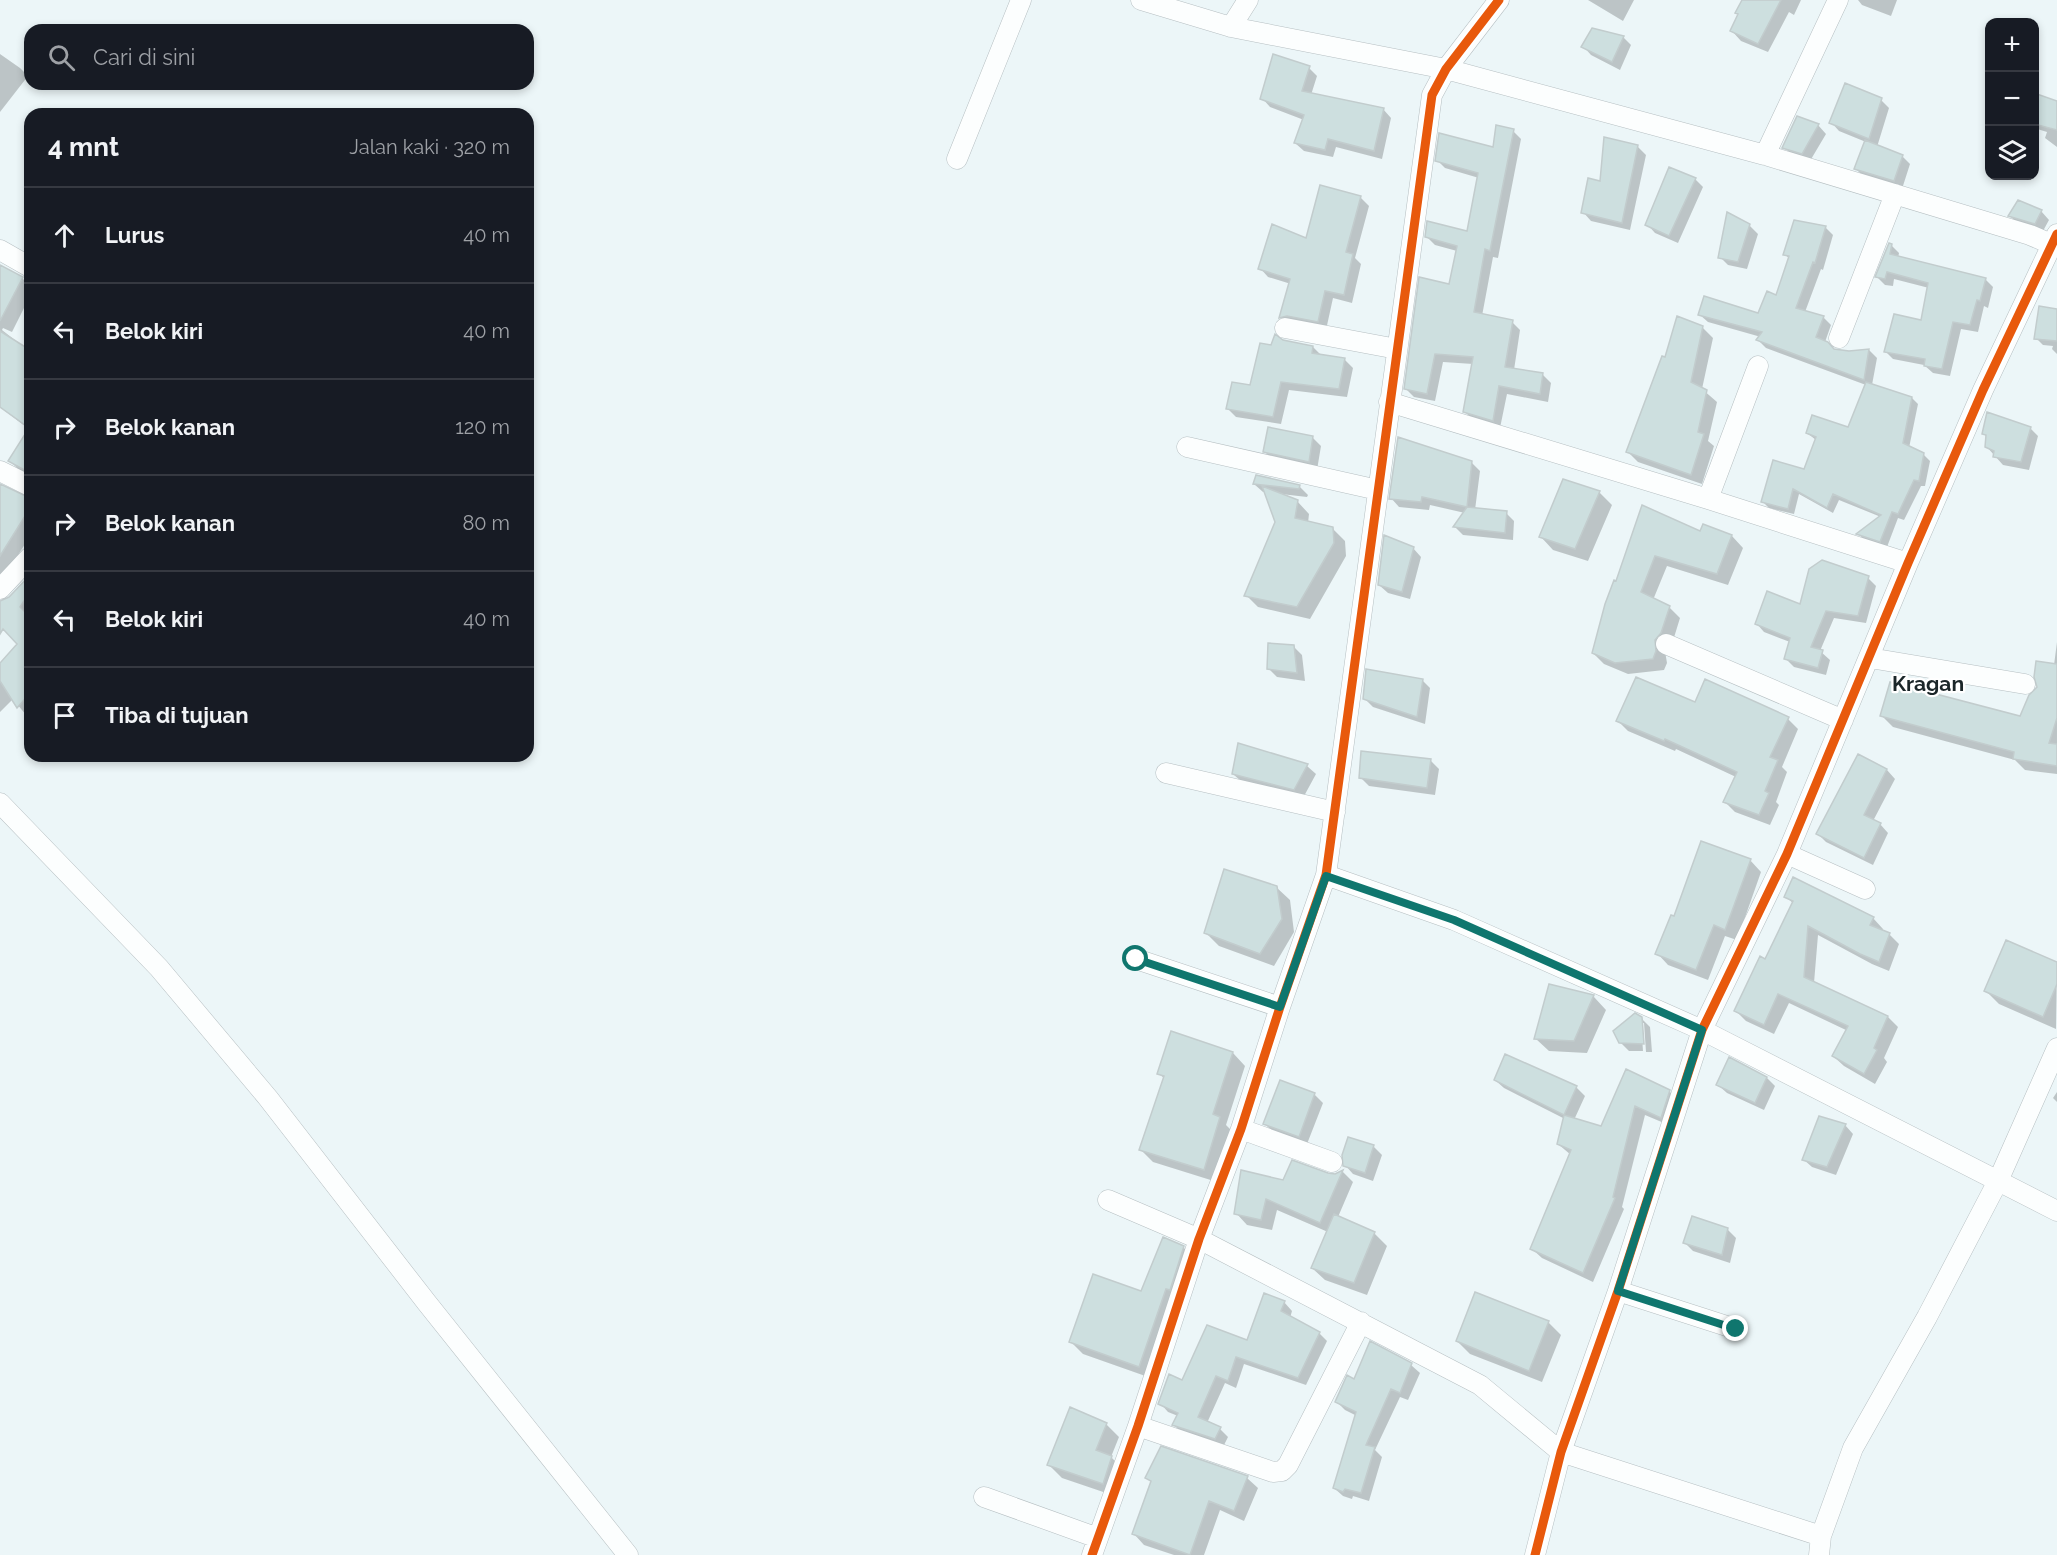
<!DOCTYPE html>
<html lang="id">
<head>
<meta charset="utf-8">
<style>
  :root { --surface:#171b24; --page:#242831; --text:#f1f3f6; --muted:#9ea1a6; --line:#363941 }
  body { margin:0; font-family:Raleway,sans-serif; background:var(--page); color:var(--text) }
  .controls { position:absolute; right:18px; top:18px; display:grid; overflow:hidden; border-radius:12px; box-shadow:0 3px 9px #0003 }
  .controls button { width:54px; height:54px; display:grid; place-items:center; padding:0; border:0; border-bottom:2px solid var(--line); background:var(--surface); color:var(--text); font:30px sans-serif }
  .stop { position:absolute; width:18px; height:18px; margin:-14px; border:4px solid #0f766e; border-radius:50%; background:#fff }
  .stop.end { background:#0f766e; border-color:#fff; box-shadow:0 2px 6px #0008 }
  .list { margin:0; padding:0; list-style:none }
  h2 { display:flex; justify-content:space-between; align-items:center; height:78px; margin:0; padding:0 24px; font-size:26px }
  h2 small { font-size:20px; font-weight:400; color:var(--muted) }
  .list li { display:grid; grid-template-columns:39px 1fr auto; gap:18px; align-items:center; box-sizing:border-box; height:96px; padding:0 24px; border-top:2px solid var(--line) }
  .list b { display:block; font-size:22px; white-space:nowrap }
  .list em { font-size:20px; font-style:normal; color:var(--muted) }
  .icon { flex:none; width:33px; height:33px; fill:none; stroke:currentColor; stroke-width:2; stroke-linecap:round; stroke-linejoin:round }
  .map { position:relative; flex:none; width:2057px; height:1555px; overflow:hidden }
  .search { position:absolute; background:var(--surface); box-shadow:0 3px 9px #0003; left:24px; top:24px; width:510px; height:66px; display:flex; align-items:center; gap:15px; box-sizing:border-box; padding:0 21px; border-radius:18px; color:var(--muted); font-size:22px }
  .panel { position:absolute; background:var(--surface); box-shadow:0 3px 9px #0003; left:24px; top:108px; width:510px; height:654px; border-radius:18px }
  .map>svg:first-child { display:block }
  .shadow { fill:#0003 }
  .building { fill:#cddfdf; stroke:#c2cccd; stroke-width:1.5 }
  .lines { fill:none; stroke-linecap:round; stroke-linejoin:round }
  .minor-casing { stroke:#b6bfc2; stroke-width:21 }
  .minor { stroke:#fcfefe; stroke-width:20 }
  .cycleway-casing { stroke:#fff; stroke-width:13 }
  .cycleway { stroke:#e8590c; stroke-width:9 }
  .route { stroke:#0f766e; stroke-width:8 }
  .labels { text-anchor:middle; stroke-width:4.5; stroke-linejoin:round; paint-order:stroke }
  .quarter-label { font-size:21px; font-weight:bold; fill:#1b2629; stroke:#fff }
</style>
</head>
<body>
<div class="map">
<svg width="2057" height="1555" viewBox="0 0 2057 1555">
  <rect width="100%" height="100%" fill="#ecf6f8"/>
  <path class="shadow" d="M1588,0H1634L1623,21Z
    M1743,0H1801L1794,15L1789,12L1768,52L1741,41L1732,31L1739,15Z
    M1858,0H1897L1891,16L1862,5Z
    M1623,37L1631,45L1620,70L1591,55L1583,46Z
    M0,54L20,68L28,76L0,112Z
    M1309,68L1317,76L1311,95L1383,109L1391,118L1382,159L1336,147L1333,157L1304,151L1295,143L1304,120L1270,107L1262,98Z
    M2034,95L2057,102V147L2045,138L2047,132L2034,128Z
    M1881,100L1889,108L1877,147L1902,156L1910,164L1902,189L1864,177L1856,169L1866,142L1839,131L1831,122Z
    M1818,125L1826,134L1810,161L1792,155L1784,147Z
    M1513,131L1521,139L1498,258L1493,257L1482,316L1512,322L1520,330L1514,370L1543,375L1551,383L1548,402L1507,394L1500,428L1473,420L1465,412L1473,364L1443,362L1435,401L1414,397L1406,389L1451,286L1457,251L1435,245L1426,236L1468,233L1479,178L1445,168L1437,160L1494,149Z
    M1637,146L1646,155L1630,230L1591,221L1583,212L1601,183Z
    M1695,179L1703,187L1678,243L1655,233L1647,224Z
    M1321,187L1361,198L1369,206L1355,258L1361,264L1352,303L1333,298L1326,330L1289,325L1281,317L1291,284L1268,277L1260,268L1307,240Z
    M2041,211L2049,220L2043,231L2018,224L2010,216Z
    M1749,225L1758,234L1747,269L1728,265L1720,257Z
    M1825,227L1833,235L1823,270L1821,269L1805,312L1823,317L1831,325L1825,342L1834,350L1849,352L1869,350L1877,358L1872,385L1912,398L1918,404L1909,448L1923,454L1930,461L1925,486H1921L1904,520L1898,518L1887,547L1864,540L1859,534L1881,517L1839,500L1833,513L1799,494L1794,514L1769,508L1763,502L1804,471L1816,440L1807,433L1849,429L1866,385L1766,348L1758,340L1761,337L1708,322L1700,315H1759L1777,297L1790,259L1784,254Z
    M1891,245L1899,253L1898,258L1985,279L1993,287L1988,308L1984,306L1978,332L1961,329L1950,376L1933,373L1924,365L1893,359L1885,351L1922,321L1929,288L1894,279L1893,286L1885,285L1877,277Z
    M0,266L22,278L30,286V296L12,332L3,328L2,330L30,352V475L18,469L10,461L30,430L0,407Z
    M2057,311V354L2052,349L2053,346L2043,345L2036,338Z
    M1702,327L1713,338L1702,389L1717,402L1708,441L1714,446L1702,484L1638,462L1628,452L1666,359Z
    M1282,341L1313,347L1322,356L1344,359L1353,368L1347,397L1289,390L1281,424L1236,417L1228,409L1252,386L1272,347Z
    M2030,428L2038,436L2029,470L2003,465L1986,446L1987,437L1984,434Z
    M1312,437L1321,446L1317,470L1273,460L1264,451Z
    M1471,462L1480,471L1475,510L1506,513L1514,521L1513,540L1463,535L1455,527L1465,513L1430,505L1429,510L1399,507L1391,498Z
    M1254,484L1299,486L1308,495L1307,497L1281,494L1297,501L1309,514L1308,523L1332,528L1345,541L1346,556L1310,619L1258,607L1246,595L1277,522L1266,492H1263Z
    M0,486L30,500V536L0,584Z
    M1599,492L1612,505L1588,561L1553,550L1541,537Z
    M1643,507L1701,533L1704,526L1732,536L1743,548L1728,585L1667,566L1653,600L1669,607L1680,618L1672,644L1665,651L1667,663L1664,670L1628,674L1604,664L1593,653Z
    M1413,548L1421,557L1410,599L1388,593L1379,585Z
    M30,577V612L27,616L30,619V709L26,715L13,699L0,712V665L19,644L0,624V602L10,598Z
    M1868,578L1876,586L1866,623L1834,618L1820,651L1830,660L1826,675L1794,667L1786,659L1790,642L1764,632L1757,624Z
    M2057,642V774L2025,770L2015,760L1893,727L1882,716L2021,718L2054,665Z
    M1293,646L1302,655L1305,681L1277,677L1268,668Z
    M1422,680L1430,688L1425,724L1373,707L1364,698Z
    M1695,703L1788,719L1798,729L1782,767L1787,772L1776,802L1779,805L1770,825L1735,812L1724,801L1736,777L1676,749L1675,751L1628,731L1618,721Z
    M1240,745L1307,766L1316,774L1303,798L1242,782L1233,774Z
    M1859,756L1887,770L1895,779L1873,821L1880,824L1888,833L1873,865L1826,842L1818,834Z
    M1430,760L1439,769L1435,795L1369,786L1361,778Z
    M1750,860L1761,872L1737,940L1725,936L1708,980L1668,965L1657,953L1675,918Z
    M1276,887L1290,900L1294,932L1274,966L1219,946L1206,933Z
    M1786,897L1873,918L1883,929L1882,931L1889,934L1899,944L1889,971L1872,964L1818,935L1814,983L1888,1017L1898,1027L1884,1058L1887,1062L1875,1084L1844,1066L1833,1056L1848,1031L1789,1003L1774,1034L1746,1021L1736,1011L1766,961L1794,904Z
    M2057,964L2056,1029L1999,1004L1986,991Z
    M1550,986L1594,997L1606,1010L1587,1053L1549,1051L1536,1039Z
    M1641,1018L1650,1027L1652,1052H1646L1644,1023H1641L1643,1051H1629L1620,1042Z
    M1233,1053L1245,1066L1226,1125L1232,1131L1217,1182L1153,1162L1140,1149L1165,1079L1158,1073Z
    M1730,1059L1767,1078L1775,1086L1764,1110L1727,1093L1718,1085Z
    M1627,1071L1669,1091L1679,1101L1671,1126L1645,1115L1622,1207L1624,1209L1593,1282L1542,1258L1532,1249L1571,1155L1558,1144L1565,1119L1504,1088L1495,1080L1576,1087L1585,1096L1574,1120L1602,1128Z
    M2057,1092V1102L2053,1098Z
    M1314,1094L1323,1103L1307,1144L1273,1132L1265,1124Z
    M1845,1125L1853,1134L1836,1175L1812,1167L1803,1159Z
    M1349,1139L1374,1147L1382,1155L1373,1181L1353,1174L1345,1165Z
    M1342,1171L1353,1182L1338,1217L1374,1233L1387,1246L1367,1295L1325,1280L1312,1268L1328,1232L1277,1210L1272,1230L1247,1225L1236,1213L1284,1181L1335,1175Z
    M1728,1230L1736,1238L1730,1263L1693,1251L1685,1243Z
    M1183,1247L1195,1259L1151,1378L1083,1354L1071,1342L1142,1293Z
    M1284,1302L1292,1311L1290,1318L1319,1333L1327,1341L1306,1385L1244,1364L1236,1388L1225,1383L1207,1423L1220,1429L1228,1437L1223,1447L1182,1433L1173,1424L1178,1416L1168,1412L1160,1403L1182,1382L1248,1342Z
    M1548,1322L1561,1335L1542,1382L1470,1354L1457,1341Z
    M1411,1365L1420,1373L1408,1400L1400,1397L1375,1450L1382,1457L1369,1501L1353,1496L1352,1499L1343,1496L1334,1488L1357,1416L1345,1410L1337,1402L1355,1381Z
    M1106,1424L1119,1437L1111,1457L1124,1470L1115,1496L1062,1478L1049,1465Z
    M1147,1478H1247L1258,1488L1244,1521L1220,1510L1204,1555H1174L1144,1545L1134,1534L1152,1483Z"/>
  <path class="building" d="M1742,0H1781L1758,44L1730,31L1738,14L1735,13Z
    M1592,28L1624,36L1612,62L1581,47Z
    M1273,54L1310,66L1302,91L1384,108L1374,151L1328,139L1325,150L1294,143L1304,115L1260,99Z
    M1845,83L1882,98L1869,139L1829,123Z
    M2034,93L2057,101V130L2034,124Z
    M1797,116L1819,124L1802,154L1782,148Z
    M1496,125L1514,129L1490,251L1485,249L1474,312L1513,320L1505,367L1543,373L1540,394L1499,386L1493,421L1463,412L1473,357L1435,354L1427,394L1404,389L1419,277L1449,284L1457,246L1425,237L1427,221L1467,231L1478,173L1435,161L1439,133L1493,147Z
    M1604,137L1638,145L1622,223L1581,213L1588,178L1600,181Z
    M1865,140L1903,155L1894,181L1854,169Z
    M1669,167L1696,178L1669,236L1645,225Z
    M1320,185L1361,196L1346,252L1353,254L1344,295L1325,291L1318,322L1287,316L1279,318L1290,279L1258,269L1272,224L1306,238Z
    M2018,200L2042,210L2035,224L2008,216Z
    M1727,212L1750,224L1738,262L1718,258Z
    M1794,220L1826,226L1815,263L1813,262L1796,308L1824,316L1816,337L1828,342L1834,349L1849,351L1869,349L1864,380L1756,340L1762,332L1698,315L1704,296L1758,313L1767,291L1776,295L1789,256L1783,255Z
    M1889,243L1892,244L1890,254L1986,278L1980,301L1977,300L1970,325L1953,322L1942,369L1924,366L1925,359L1884,352L1894,314L1921,320L1928,283L1887,272L1885,279L1875,277Z
    M0,265L23,277L0,321Z
    M2039,306L2057,309V341L2034,339Z
    M1677,316L1703,326L1691,382L1707,390L1698,432L1704,434L1691,475L1626,452L1662,356L1665,357Z
    M0,331L30,350V473L8,461L29,428L0,407Z
    M1275,334L1283,340L1313,346L1312,353L1345,358L1339,389L1281,382L1273,417L1226,409L1232,382L1250,385L1260,343L1271,345Z
    M1866,382L1912,397L1903,443L1924,453L1919,481L1914,480L1898,514L1892,512L1880,542L1856,534L1881,515L1833,494L1827,508L1793,489L1788,509L1761,502L1773,460L1804,469L1816,437L1806,433L1812,415L1848,427Z
    M1987,412L2031,427L2021,462L1993,457L1994,451L1985,447L1986,435L1982,434Z
    M1268,427L1313,436L1309,462L1263,452Z
    M1398,437L1472,461L1467,507L1422,497L1421,502L1389,499Z
    M1256,475L1300,485L1299,489L1253,484Z
    M1563,479L1600,491L1575,549L1539,537Z
    M0,484L30,498V508L0,556Z
    M1262,486L1298,500L1295,518L1333,527L1334,543L1297,607L1244,596L1275,522Z
    M1642,505L1700,531L1703,524L1732,535L1717,574L1655,556L1641,592L1670,606L1661,633L1655,640L1656,651L1653,659L1615,663L1592,653L1605,604L1614,580L1616,581Z
    M1467,507L1507,511L1505,533L1453,527Z
    M1384,535L1414,547L1402,592L1378,585Z
    M1822,560L1869,576L1858,616L1826,611L1811,647L1823,650L1818,668L1784,659L1790,638L1755,624L1767,591L1800,604L1809,569Z
    M30,575V592L20,607L30,617V693L17,708L0,681V663L17,644L3,629L0,634V601L9,597Z
    M1268,643L1294,645L1297,673L1267,669Z
    M2036,661L2057,664V718L2049,743L2057,744V766L2013,759L2014,752L1880,716L1890,682L2020,716L2029,695L2037,687L2034,677Z
    M1366,669L1423,679L1417,717L1363,699Z
    M1636,677L1695,702L1705,679L1789,717L1770,757L1778,760L1765,791L1769,793L1759,815L1723,802L1737,772L1665,739L1664,741L1616,721Z
    M1238,743L1308,764L1294,790L1232,774Z
    M1361,751L1431,759L1427,788L1359,778Z
    M1858,754L1887,769L1864,815L1881,823L1864,858L1816,834Z
    M1701,841L1751,859L1725,930L1714,925L1696,970L1655,954L1671,915L1674,916Z
    M1224,869L1277,886L1282,919L1260,954L1204,933Z
    M1793,877L1874,917L1870,925L1890,933L1879,962L1860,954L1808,926L1804,977L1888,1016L1874,1048L1877,1050L1864,1074L1832,1056L1848,1026L1778,994L1764,1025L1734,1011L1760,956L1765,959L1793,901L1784,897Z
    M2006,940L2057,962V984L2043,1017L1984,991Z
    M1549,984L1594,995L1574,1041L1534,1039Z
    M1635,1013L1642,1017L1644,1044L1619,1043L1613,1031Z
    M1171,1031L1233,1052L1213,1114L1220,1117L1204,1170L1139,1150L1164,1076L1157,1074Z
    M1505,1054L1577,1086L1564,1115L1494,1080Z
    M1729,1057L1767,1077L1755,1103L1716,1085Z
    M1626,1069L1670,1090L1661,1118L1635,1106L1613,1197L1615,1198L1583,1273L1530,1249L1571,1150L1557,1144L1564,1115L1601,1126Z
    M1280,1080L1315,1093L1299,1137L1263,1124Z
    M1819,1116L1846,1124L1827,1167L1802,1160Z
    M1348,1137L1374,1145L1365,1173L1343,1166L1342,1155Z
    M1292,1160L1328,1173L1335,1174L1343,1170L1320,1223L1266,1199L1261,1220L1234,1214L1241,1170L1283,1180Z
    M1334,1214L1375,1232L1354,1283L1311,1268Z
    M1692,1216L1728,1228L1722,1255L1683,1243Z
    M1163,1237L1184,1246L1170,1290L1166,1289L1139,1367L1069,1342L1093,1274L1141,1291Z
    M1475,1292L1549,1321L1529,1371L1456,1341Z
    M1264,1293L1285,1301L1281,1311L1320,1332L1298,1378L1236,1357L1228,1381L1216,1376L1198,1417L1221,1427L1215,1439L1172,1425L1178,1413L1158,1404L1169,1374L1182,1380L1207,1325L1247,1340Z
    M1370,1341L1412,1363L1400,1393L1391,1389L1366,1445L1375,1447L1361,1493L1345,1489L1343,1492L1333,1488L1356,1412L1335,1402L1347,1375L1354,1379Z
    M1070,1407L1107,1423L1096,1450L1112,1456L1103,1484L1047,1465Z
    M1161,1446L1248,1476L1234,1511L1209,1501L1190,1555L1132,1534L1151,1481L1145,1478Z"/>
  <g class="lines">
    <g class="minor-casing">
      <path id="minor" d="M1141,0L1231,27L1446,69L1765,155L2030,235L2051,244
        M1231,27L1248,0
        M1765,155L1838,0
        M957,159L1021,0
        M0,250L30,267
        M1285,328L1397,349
        M1839,338L1895,194
        M1389,402L1708,499L1908,563
        M1187,447L1378,490
        M0,471L30,486
        M1708,499L1758,366
        M0,589L30,557
        M1666,644L1843,720
        M1870,658L2025,684
        M1166,773L1335,812
        M0,803L159,968L268,1098L427,1303L628,1555
        M1787,854L1865,889
        M1326,875L1454,920L1702,1030L2057,1211
        M1136,959L1280,1007
        M1241,1129L1332,1162
        M1108,1200L1199,1239L1480,1385L1561,1452L1821,1536
        M1618,1291L1736,1329
        M1138,1426L1273,1472L1282,1471L1288,1465L1361,1322
        M984,1497L1098,1538
        M1092,1555L1138,1426L1199,1239L1241,1129L1280,1007L1326,875L1432,95L1446,69L1499,0
        M1535,1555L1561,1452L1618,1291L1702,1030L1787,854L1908,563L1983,390L2057,234
        M1819,1555L1821,1536L1853,1448L1927,1317L1998,1181L2057,1048"/>
    </g>
    <use href="#minor" class="minor"/>
    <g class="cycleway-casing">
      <path id="cycleway" d="M1092,1555L1138,1426L1199,1239L1241,1129L1280,1007L1326,875L1432,95L1446,69L1499,0
        M1535,1555L1561,1452L1618,1291L1702,1030L1787,854L1908,563L1983,390L2057,234"/>
    </g>
    <use href="#cycleway" class="cycleway"/>
  </g>
  <g class="lines">
    <path class="route" d="M1136,959L1280,1007L1326,876L1454,920L1702,1030L1618,1291L1736,1329"/>
  </g>
  <g class="labels">
    <g class="quarter-label">
      <text x="1928" y="691">Kragan</text>
    </g>
  </g>
</svg>
<div class="controls">
<button>+</button>
<button>−</button>
<button><svg class="icon" aria-label="layers" viewBox="0 0 24 24"><path d="M12 4l9 5-9 5-9-5zM3 14l9 5 9-5"/></svg></button>
</div>
<div class="stop" style="left:1136px;top:959px"></div>
<div class="stop end" style="left:1736px;top:1329px"></div>
<div class="search"><svg class="icon" aria-label="search" viewBox="0 0 24 24"><circle cx="10" cy="10" r="6"/><path d="M15 15l6 6"/></svg>Cari di sini</div>
<section class="panel">
<h2>4 mnt<small>Jalan kaki · 320 m</small></h2>
<ul class="list">
<li><svg class="icon" aria-label="ahead" viewBox="0 0 24 24"><path d="M12 20V5M6 11l6-6 6 6"/></svg><div><b>Lurus</b></div><em>40 m</em></li>
<li><svg class="icon" aria-label="left" viewBox="0 0 24 24"><path d="M17 20v-9H6M10 6l-5 5 5 5"/></svg><div><b>Belok kiri</b></div><em>40 m</em></li>
<li><svg class="icon" aria-label="right" viewBox="0 0 24 24"><path d="M7 20v-9h11M14 6l5 5-5 5"/></svg><div><b>Belok kanan</b></div><em>120 m</em></li>
<li><svg class="icon" aria-label="right" viewBox="0 0 24 24"><path d="M7 20v-9h11M14 6l5 5-5 5"/></svg><div><b>Belok kanan</b></div><em>80 m</em></li>
<li><svg class="icon" aria-label="left" viewBox="0 0 24 24"><path d="M17 20v-9H6M10 6l-5 5 5 5"/></svg><div><b>Belok kiri</b></div><em>40 m</em></li>
<li><svg class="icon" aria-label="arrive" viewBox="0 0 24 24"><path d="M6 21V4h12l-3 4 3 4H6"/></svg><div><b>Tiba di tujuan</b></div></li>
</ul>
</section>
</div>
</body>
</html>
